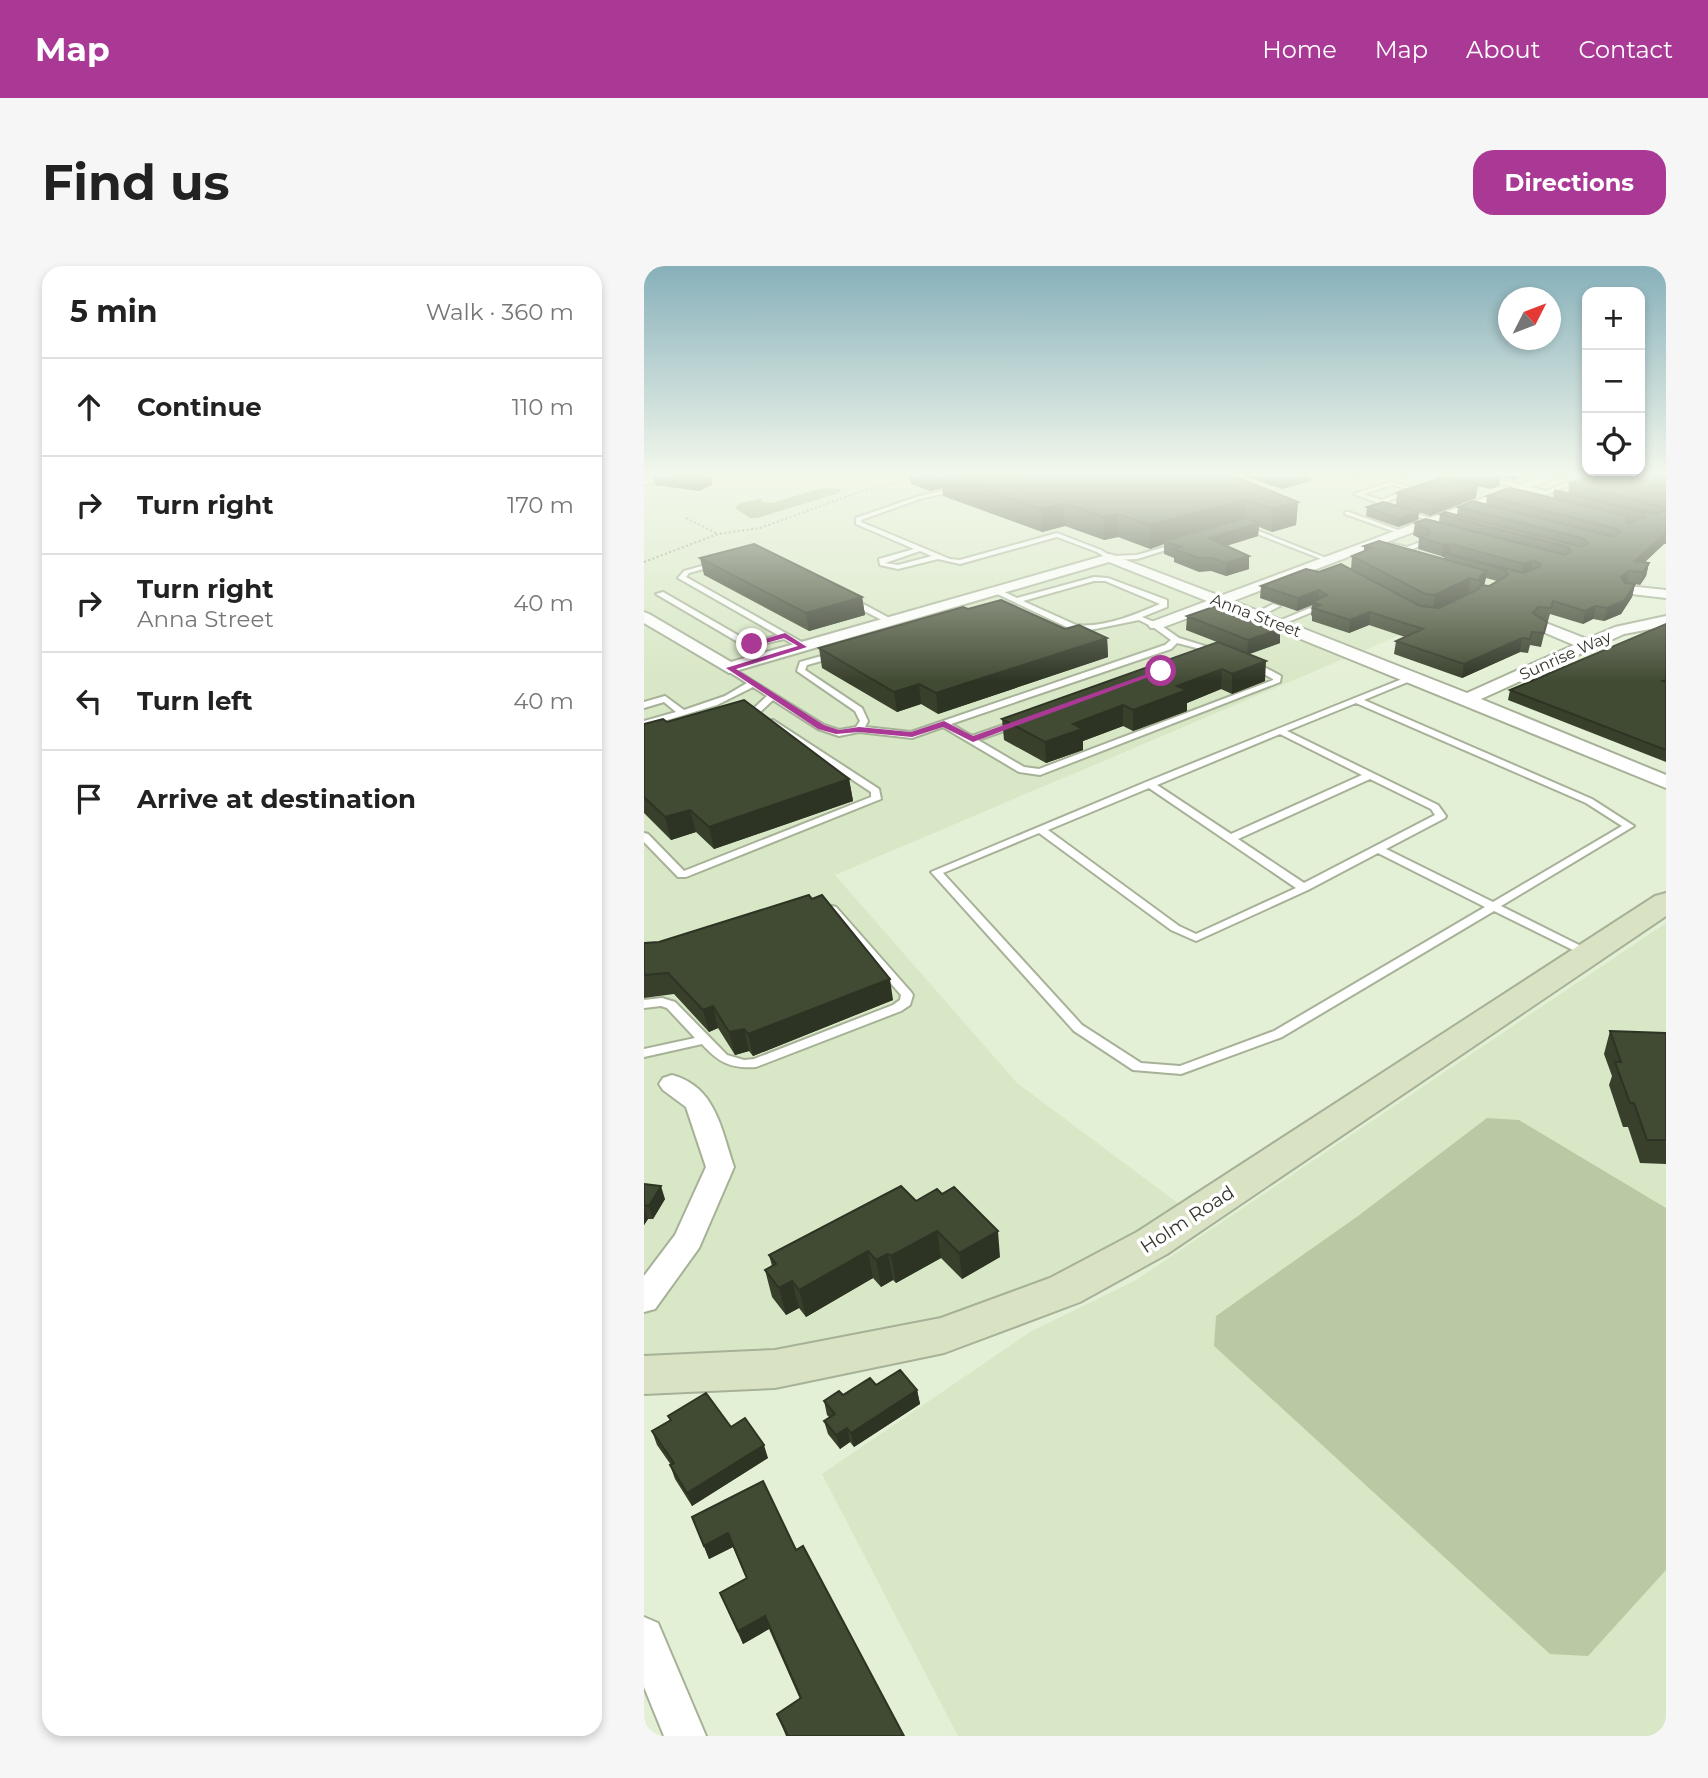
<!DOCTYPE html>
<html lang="en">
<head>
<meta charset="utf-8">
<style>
  :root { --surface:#fff; --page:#f6f6f6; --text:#222; --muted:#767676; --line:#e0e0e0; --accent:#aa3995 }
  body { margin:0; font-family:Montserrat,sans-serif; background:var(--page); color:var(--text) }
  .controls { position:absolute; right:21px; top:21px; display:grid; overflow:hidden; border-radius:14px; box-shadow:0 4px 10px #0003 }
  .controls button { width:63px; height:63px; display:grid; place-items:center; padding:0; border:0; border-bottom:2px solid var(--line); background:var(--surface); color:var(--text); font:35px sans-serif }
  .compass { position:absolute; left:854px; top:21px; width:63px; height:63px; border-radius:50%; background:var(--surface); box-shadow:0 4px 10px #0003; rotate:48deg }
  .stop { position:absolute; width:21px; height:21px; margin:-16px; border:5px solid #aa3995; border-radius:50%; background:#fff }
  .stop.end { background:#aa3995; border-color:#fff; box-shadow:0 2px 7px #0008 }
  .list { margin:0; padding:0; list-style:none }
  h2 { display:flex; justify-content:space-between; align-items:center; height:91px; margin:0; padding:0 28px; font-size:30px }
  h2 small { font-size:23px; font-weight:400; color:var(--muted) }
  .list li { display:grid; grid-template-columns:46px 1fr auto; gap:21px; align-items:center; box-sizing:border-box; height:98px; padding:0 28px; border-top:2px solid var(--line) }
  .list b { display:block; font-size:26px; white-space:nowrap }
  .list p { margin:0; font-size:23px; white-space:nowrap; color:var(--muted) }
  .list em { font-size:23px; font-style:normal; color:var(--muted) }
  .icon { flex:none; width:38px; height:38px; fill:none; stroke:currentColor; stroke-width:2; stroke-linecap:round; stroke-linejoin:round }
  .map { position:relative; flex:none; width:1022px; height:1470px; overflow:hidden; border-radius:21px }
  header { display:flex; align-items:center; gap:42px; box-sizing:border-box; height:98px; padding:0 35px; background:var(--accent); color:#fff }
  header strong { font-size:33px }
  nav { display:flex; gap:38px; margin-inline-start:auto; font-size:24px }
  .intro { display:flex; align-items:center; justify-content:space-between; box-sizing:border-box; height:168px; padding:0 42px }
  h1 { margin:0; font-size:49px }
  .button { padding:18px 32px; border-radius:21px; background:var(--accent); color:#fff; font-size:24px; font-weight:700 }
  main { display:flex; gap:42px; padding:0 42px }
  aside { flex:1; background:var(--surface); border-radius:21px; box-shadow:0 4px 10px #0003 }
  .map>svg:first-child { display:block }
  .built { fill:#d8e7c5 }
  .green { fill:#bac9a4 }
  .water { fill:#95a976 }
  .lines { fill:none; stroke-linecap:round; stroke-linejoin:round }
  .lane-casing { stroke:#a6b197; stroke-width:4 }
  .street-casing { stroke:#a6b197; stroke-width:4 }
  .secondary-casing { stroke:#a6b197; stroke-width:4 }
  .path { stroke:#929b87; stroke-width:2; stroke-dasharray:2 2.5; stroke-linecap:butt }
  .lane { fill:#fff; fill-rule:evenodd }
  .street { fill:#fff; fill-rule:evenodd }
  .secondary { fill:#d9e3c4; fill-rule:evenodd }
  .wall { fill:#38402c; fill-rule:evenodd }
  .shaded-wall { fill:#2e3424 }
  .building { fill:#414a33; stroke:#2e3424; stroke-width:2 }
  .route { fill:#aa3995 }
  .labels { text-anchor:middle; stroke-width:7; stroke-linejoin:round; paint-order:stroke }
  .far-street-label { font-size:16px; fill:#33372c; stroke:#fff }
  .street-label { font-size:19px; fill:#33372c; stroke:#fff }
</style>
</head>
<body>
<header>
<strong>Map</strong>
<nav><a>Home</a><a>Map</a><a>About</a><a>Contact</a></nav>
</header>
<div class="intro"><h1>Find us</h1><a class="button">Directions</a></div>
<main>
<aside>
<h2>5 min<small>Walk · 360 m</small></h2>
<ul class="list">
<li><svg class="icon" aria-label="ahead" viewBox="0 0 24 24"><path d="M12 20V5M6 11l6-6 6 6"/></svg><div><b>Continue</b></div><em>110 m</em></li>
<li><svg class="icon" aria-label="right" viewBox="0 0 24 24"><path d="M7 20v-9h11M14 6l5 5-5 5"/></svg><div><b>Turn right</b></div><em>170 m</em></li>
<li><svg class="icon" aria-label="right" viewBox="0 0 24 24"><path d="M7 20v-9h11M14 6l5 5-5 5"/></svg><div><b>Turn right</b><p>Anna Street</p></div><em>40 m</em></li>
<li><svg class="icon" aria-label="left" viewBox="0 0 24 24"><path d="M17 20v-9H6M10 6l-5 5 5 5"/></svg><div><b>Turn left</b></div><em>40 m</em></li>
<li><svg class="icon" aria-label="arrive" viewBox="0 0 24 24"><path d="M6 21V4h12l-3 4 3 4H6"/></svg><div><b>Arrive at destination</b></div></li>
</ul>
</aside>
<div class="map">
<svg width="1022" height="1470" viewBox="0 0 1022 1470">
  <rect width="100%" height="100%" fill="#e4f0d5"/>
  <path class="built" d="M0,210H1022V256L191,609L373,817L539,941L413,1018L157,1092L0,1102Z
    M1022,657V1470H314L178,1208L386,1066L492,1014Z"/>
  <path class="green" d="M843,852L875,854L1022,942V1304L944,1390L906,1388L570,1080L572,1050L714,950Z"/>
  <path class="water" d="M178,222L197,223L195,227L113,252H106L91,242L97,237L117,233L118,236L128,237Z"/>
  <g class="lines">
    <g class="lane-casing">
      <path id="lane" d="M18,210H28L0,219V215Z
        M710,210H720L717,212Z
        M828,210H839L902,225L929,214L914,210H926L938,214L902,229Z
        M746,216L773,223L738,238L793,254V256L730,239L732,236L710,228ZM748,219L764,223L738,234L719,228Z
        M313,221L315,224L276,233L217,254V256L306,293L316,294L413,267L457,284L467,290L493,289L535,277L538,279L493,293L466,294L453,286L413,271L316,298L294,293L254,303L236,299L235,293L270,283L212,258V252L272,231ZM276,285L288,290L254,299L241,297Z
        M701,246H705L762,267L757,268L701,248Z
        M598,260H602L690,295L685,296L598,262Z
        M779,275L781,276V278L764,285L746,280L749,278L763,281Z
        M72,296L75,298L74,299L45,307L42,311L163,379V383H157L140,373L111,380L99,379L12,328L19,326L104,375L111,376L134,369L34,312L40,305Z
        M450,311L464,312L523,334V341L498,351L515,358L535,372L580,386L576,388L533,377L527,383L307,458L328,470L371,455H377V459L334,474L380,501L395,503L629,414V413L603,399V395H609L637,410L636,416L396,509L375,506L299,461L268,472L215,466L195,470L174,463L129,434L114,448L97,450V446L108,444L123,430L109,421L73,439L0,461V455L32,446L20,436L0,442V436L21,430L40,444L81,430L103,417L82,404V400H85L180,459L195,464L212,461L216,455L211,445L153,405L156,396L192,386L196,388L195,390L163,399L161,404L218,442L224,455L221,461L267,466L521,379L527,374L509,361L495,354L446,364L427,363L347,325L354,323L373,332ZM450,315H461L516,338C490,349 460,362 432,359L379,335Z
        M202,332H208L251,355L244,357L202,336Z
        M629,338L636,340L615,351L608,349Z
        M673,339L680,341L637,359L630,357Z
        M768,409L772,411L771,413L720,434L948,533L990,560L857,640L949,686L951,688L949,690H941L850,645L638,771L537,808L489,804L430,765L287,606L502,516ZM712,437L942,537L978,560L849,636L742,583L801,552L802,550L794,539L643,465ZM636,468L718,509L587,568L513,519ZM726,513L787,543L791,549L660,617L594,573ZM505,522L652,622L552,668L535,660L404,564ZM395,567L527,664L552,675L664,624L734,587L841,641L630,765L536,800L497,797L438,759L299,607Z
        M129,454L235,523L237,533L42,611H34L0,576V567L4,568L40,605L227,531V526L126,459V455Z
        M188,640L192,641L267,726L269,729L266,739L257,745L112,801C87,803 74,796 58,778L0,791V783L51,772L23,742L17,740L0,742V734L18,732L31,736L83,789L100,794L110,793L249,739L256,734L257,729L184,645L182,643Z"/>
    </g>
    <g class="street-casing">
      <path id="street" d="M758,210H780L825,223L819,227Z
        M899,210H916L589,335L823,427L930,379L892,363L889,360L892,357H902L943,373L971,361L1022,350V360L980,368L837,433L1022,509V522L576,340L517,362H507L504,359L507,356L563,335L465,296L85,407L0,357V346L5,348L87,396L466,288L576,330Z
        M984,320L1022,324V332L979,327L977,324Z
        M28,809C72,821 77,863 90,901L55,982L11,1043L0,1046V1010L31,969L62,901L42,841L19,824L15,818L19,812Z
        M0,1351L14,1357L62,1470H20L0,1421Z"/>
    </g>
    <g class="secondary-casing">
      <path id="secondary" d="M1022,627V650L523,988L436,1036L300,1087L131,1122L0,1128V1090L131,1084L297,1052L406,1012L493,966L1011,630Z"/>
    </g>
    <path class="path" d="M42,252L74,268
      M0,296L74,268L116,262L218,225L268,213"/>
    <use href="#lane" class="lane"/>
    <use href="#street" class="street"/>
    <use href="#secondary" class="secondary"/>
  </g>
  <path class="wall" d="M9,210H69L68,219L55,225L11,219Z
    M266,210H590L654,236L652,259L628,266L615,261L614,270L582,280L605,290V303L582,310L567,305L555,306L530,296V292L520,288V278L506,283L474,271L460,274L421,260L398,266L299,230L298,222L286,225L267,218Z
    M599,210H667L666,215L638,223Z
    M792,210H881L869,214L856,211L855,220L846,223L812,215L832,232L786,250L775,246L774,254L754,261L722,250L723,241L752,239L753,227L799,212Z
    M938,210H1022V278H1020L1000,297H1005L1002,310L996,319L991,318L988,331L977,348L960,355L949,353L939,358L906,348L904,355H901L903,356L897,381L886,379L884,387L876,386L818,412L750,388L752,375L761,371L725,359L705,367L668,355V350L667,349L668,339L653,345L616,332L617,320L675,306L707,303L708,290L720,285V280L800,293V291L774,283L775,272L769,269L771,257L795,256L796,248L813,249L814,241L842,239L843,230L909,232L910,224L924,227L926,217L942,211ZM842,312L853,315L845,320L840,319Z
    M56,292L218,331L221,349L165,365L60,309Z
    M324,343L463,372L464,391L294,448L277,438L253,446L178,402L175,382Z
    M543,350L636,377L604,388L621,415L588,428L577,423L543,437V445L489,465L479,460L439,475V484L402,497L360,474L358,453L573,376L542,364Z
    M1022,358V496L864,434L866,424Z
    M23,456L205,513L209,535L70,583L52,566L27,574L0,547V458Z
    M0,677L249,734L109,790L105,785L91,789L74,762L65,766L30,728L0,732Z
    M966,765L1022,767V898L996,897L984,861H979L965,819L968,810L960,788Z
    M0,918L21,933L9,953H4L0,959Z
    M272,935L356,991L318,1013L297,992L252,1017L249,1014L237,1021L229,1012L162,1051L155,1042L142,1049L128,1031L121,1004L128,1000L125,989Z
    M232,1119L273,1124L276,1138L210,1181L206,1176L196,1183L184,1168L180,1155L185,1151L183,1149L180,1135Z
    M24,1150L87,1161L124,1192L48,1240L31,1213L26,1199H27L13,1179L8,1165L26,1154Z
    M48,1251L152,1284L260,1470H142L133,1448L156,1433L125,1363L99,1378L76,1327L102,1312L89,1281L65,1293Z"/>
  <path class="shaded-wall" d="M59,210H69L68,219L55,225L52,213Z
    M297,210L298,222L286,225L285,213Z
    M638,210H667L666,215L638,223Z
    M852,210H856L855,220L846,223L848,212Z
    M870,210H881L869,214Z
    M834,220L832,232L786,250L788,237Z
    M602,233L601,255L520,275V278L506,283V259Z
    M654,236L652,259L628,266L629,243Z
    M420,237L421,260L398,266L397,243Z
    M775,246L774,254L754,261L755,253Z
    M474,248V271L460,274V251Z
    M615,257L614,270L565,285V272Z
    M1022,267L1020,278L990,306L991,295Z
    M807,278L806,289L801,287L800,291H798L800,279Z
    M605,290V303L582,310V297Z
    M889,294L887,307L878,310L880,298Z
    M1005,297L1002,310L996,319L999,306Z
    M843,305L840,321L835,325L836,315V310Z
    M985,305L983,318L977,311Z
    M826,312L824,329L789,345L791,329Z
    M991,318L988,331L977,348L960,355L963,342Z
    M675,324L674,336H668V339L653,345L654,332Z
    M218,331L221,349L165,365L162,347Z
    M952,340L949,353L939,358L941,345Z
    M726,346L725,359L705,367L706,354Z
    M636,363V377L603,389L604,374Z
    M463,372L464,391L294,448L292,427Z
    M878,372L876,386L818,412L820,398Z
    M622,395L621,415L588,428V408Z
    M578,403L577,423L543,437V445L489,465V444L533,420Z
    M275,418L277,438L253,446L250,426Z
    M479,439V460L439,475V484L402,497L401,476L429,458Z
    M205,513L209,535L70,583L65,561Z
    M46,544L52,566L27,574L21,551Z
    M246,713L249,734L109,790L104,768Z
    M69,740L74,762L65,766L59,744Z
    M100,763L105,785L91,789L85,766Z
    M17,920L21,933L9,953L5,940Z
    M0,941L4,953L0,959Z
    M293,965L297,992L252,1017L247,990Z
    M354,965L356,991L318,1013L315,987Z
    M224,985L229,1012L162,1051L155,1024Z
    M244,988L249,1014L237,1021L232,994Z
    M148,1015L155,1042L142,1049L135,1022Z
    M273,1124L276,1138L210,1181L207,1167Z
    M203,1162L206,1176L196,1183L192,1169Z
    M120,1179L124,1192L48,1240L43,1227Z
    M84,1267L89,1281L65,1293L60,1280Z
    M121,1350L125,1363L99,1378L94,1365Z"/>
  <path class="building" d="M30,210H59L52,213Z
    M277,210H297L285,213Z
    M303,210H590L654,236L629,243L602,233L506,259L474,248L460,251L420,237L397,243Z
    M944,210H1014L1022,212V267L991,295L1005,297L999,306L985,305L977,311L981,317L991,318L980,335L963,342L952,340L941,345L909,335L907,342L894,341L889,347L903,356L900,367L888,366L886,373L878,372L820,398L752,375L779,363L726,346L706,354L669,342L676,339L668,336L683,329L675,324L654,332L617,320L662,303L675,306L697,298L776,340L795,342L835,323L836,319L845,320L864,309L861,304L801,287L879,307L895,301L897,298L889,294L880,298L807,278L800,279L776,271L785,268V264L771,257L782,253L921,289L927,285L924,281L796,248L801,246L938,281L944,277L941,273L814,241L829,235L970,271L976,266L973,263L843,230L866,222L984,250L982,254L984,257L1001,251V247L910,224L1014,248L1020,244L1018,241L926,217Z
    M799,211L834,220L788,237L753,227Z
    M739,236L775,246L755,253L723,241Z
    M602,252L615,257L565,272L605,290L582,297L567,292H555L530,283L537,281L520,275Z
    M735,275L843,305L836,310V315L826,312L791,329L781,328L708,290L728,282L720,280Z
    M110,278L218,331L162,347L56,292Z
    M357,334L421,363L435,359L463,372L292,427L275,418L250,426L175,382L319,341L324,343Z
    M575,339L636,363L604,374L543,350Z
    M1022,358V414L1019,415L1022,416V484L866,424Z
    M574,376L622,395L588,408L578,403L533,420L543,424L489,444L479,439L429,458L438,463L401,476L358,453Z
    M100,434L205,513L65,561L46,544L21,551L0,531V458L19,453L23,456Z
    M165,629L168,633L178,629L246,713L104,768L100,763L85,766L69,740L59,744L24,707L0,709V677L15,676Z
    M966,765L1022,767V874H1003L990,837H986L971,796H977Z
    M0,918L17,920L5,940L0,939Z
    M257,920L272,935L293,923L298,928L310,921L354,965L315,987L293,965L247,990L244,988L232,994L224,985L155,1024L148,1015L135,1022L121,1004L132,998L125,989Z
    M256,1104L273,1124L207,1167L203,1162L192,1169L180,1155L191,1148L180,1135L195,1125L199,1129L226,1112L232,1119Z
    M62,1127L87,1161L101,1152L120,1179L43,1227L26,1199L30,1197L8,1165L27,1154L24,1150Z
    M119,1215L152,1284L159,1280L260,1470H144L133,1448L157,1432L121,1350L94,1365L76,1327L103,1312L84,1267L60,1280L48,1251Z"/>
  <linearGradient id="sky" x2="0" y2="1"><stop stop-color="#87b0ba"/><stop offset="0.5" stop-color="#f3f8ec"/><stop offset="1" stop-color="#f3f8ec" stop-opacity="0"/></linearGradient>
  <rect width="1022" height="416" fill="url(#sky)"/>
  <path class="route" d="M141,367L163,381L92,403L180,459L195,464L215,461L267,466L300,455L329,470L514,404L521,405L329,476L299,461L268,471L215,466L192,468L174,463L82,402L154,380L140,372L108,381L104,378Z"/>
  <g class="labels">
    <g class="far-street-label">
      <text transform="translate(612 349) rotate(21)" y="6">Anna Street</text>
      <text transform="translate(921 389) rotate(-24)" y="6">Sunrise Way</text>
    </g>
    <g class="street-label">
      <text transform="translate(543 953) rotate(-33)" y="7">Holm Road</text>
    </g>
  </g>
</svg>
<div class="controls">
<button>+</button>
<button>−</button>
<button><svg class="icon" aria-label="locate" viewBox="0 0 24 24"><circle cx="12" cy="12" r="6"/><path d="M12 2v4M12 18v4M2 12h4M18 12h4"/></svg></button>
</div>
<svg class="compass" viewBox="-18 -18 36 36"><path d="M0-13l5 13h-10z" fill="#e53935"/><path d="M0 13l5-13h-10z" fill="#767676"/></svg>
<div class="stop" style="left:517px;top:405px"></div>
<div class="stop end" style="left:108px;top:378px"></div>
</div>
</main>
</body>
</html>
